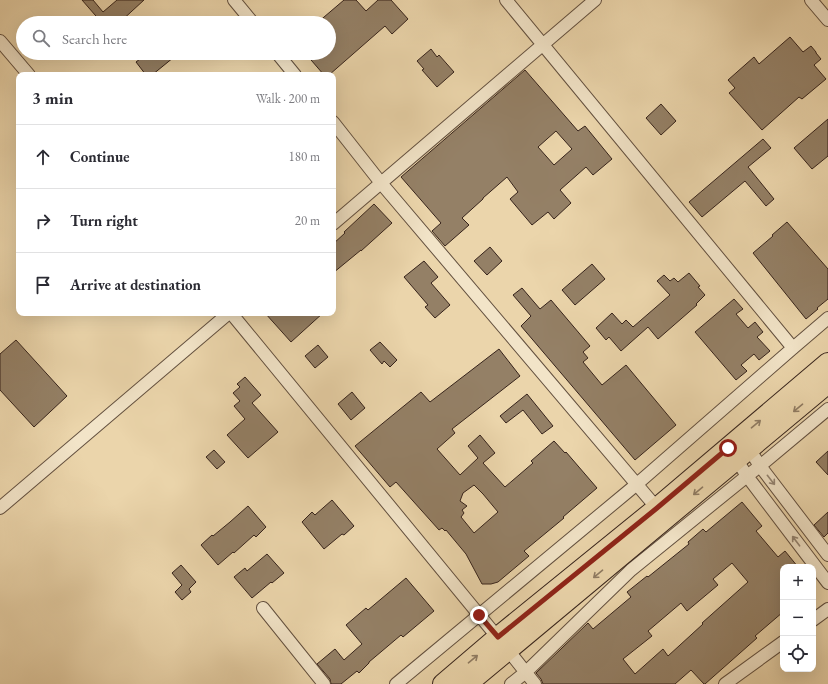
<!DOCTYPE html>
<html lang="en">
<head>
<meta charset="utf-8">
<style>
  :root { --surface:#fff; --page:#f2f2f3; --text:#2b2b33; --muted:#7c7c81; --line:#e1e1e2 }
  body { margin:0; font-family:"EB Garamond",serif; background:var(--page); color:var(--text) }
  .controls { position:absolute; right:12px; bottom:12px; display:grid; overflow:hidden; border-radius:8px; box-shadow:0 4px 16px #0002 }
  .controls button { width:36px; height:36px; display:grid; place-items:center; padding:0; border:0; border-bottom:1px solid var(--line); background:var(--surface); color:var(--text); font:20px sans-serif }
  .stop { position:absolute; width:12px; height:12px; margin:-9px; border:3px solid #8f2418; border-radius:50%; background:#fff }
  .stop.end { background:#8f2418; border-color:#fff; box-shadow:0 1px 4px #0008 }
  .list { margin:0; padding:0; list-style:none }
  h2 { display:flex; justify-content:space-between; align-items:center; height:52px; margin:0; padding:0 16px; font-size:17px }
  h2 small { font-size:13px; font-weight:400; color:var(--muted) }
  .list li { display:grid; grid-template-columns:26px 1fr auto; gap:12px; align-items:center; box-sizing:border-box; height:64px; padding:0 16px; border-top:1px solid var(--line) }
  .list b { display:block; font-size:15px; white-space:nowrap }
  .list em { font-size:13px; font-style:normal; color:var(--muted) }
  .icon { flex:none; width:22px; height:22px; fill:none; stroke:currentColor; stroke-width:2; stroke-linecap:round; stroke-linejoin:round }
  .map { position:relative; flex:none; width:828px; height:684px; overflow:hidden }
  .search { position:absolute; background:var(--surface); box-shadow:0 4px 16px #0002; left:16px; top:16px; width:320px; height:44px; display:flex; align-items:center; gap:10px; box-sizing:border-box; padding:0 14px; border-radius:22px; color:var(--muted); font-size:15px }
  .panel { position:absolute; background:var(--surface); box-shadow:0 4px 16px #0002; left:16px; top:72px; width:320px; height:244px; border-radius:8px }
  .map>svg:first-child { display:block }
  .building { fill:#948066; stroke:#36231b; fill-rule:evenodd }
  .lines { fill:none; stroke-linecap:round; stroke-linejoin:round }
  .minor-casing { stroke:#63503f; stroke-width:14 }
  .primary-casing { stroke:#36231b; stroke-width:22 }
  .minor { stroke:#f2e4c8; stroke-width:12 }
  .primary { stroke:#ebd5ab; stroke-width:20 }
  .oneway { stroke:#907c63 }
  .oneway2 { stroke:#948472 }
  .route { stroke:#8f2418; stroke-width:5 }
</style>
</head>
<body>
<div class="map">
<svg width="828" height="684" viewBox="0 0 828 684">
  <rect width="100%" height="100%" fill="#ebd5ab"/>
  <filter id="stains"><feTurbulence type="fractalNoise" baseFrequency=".005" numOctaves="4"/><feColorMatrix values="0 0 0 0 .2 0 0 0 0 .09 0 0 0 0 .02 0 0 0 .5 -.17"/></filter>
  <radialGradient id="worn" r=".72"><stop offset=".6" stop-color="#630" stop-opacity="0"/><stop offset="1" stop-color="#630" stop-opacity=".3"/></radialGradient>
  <path class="building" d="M82,0H93L103,12L117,0H144L119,23H102Z
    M344,0H356L366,11L378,0H391L408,19L392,34L385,26L329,75H324L305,53H329V23H317Z
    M790,37L803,52L811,46L816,52V53L821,59L814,65L826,79L802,99L799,97L762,130L729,93L735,88L728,80L754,57L759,64Z
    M431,49L437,57L439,55L454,72L437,87L422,70L424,69L417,61Z
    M148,53H179L152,75H146L136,62Z
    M525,70L578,131L585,126L612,159L593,175L586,167L560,190L571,203L554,219L548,212L532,225L510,199L518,192L507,177L483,198V199L462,218L469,225L445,246L432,231L441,223L401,177ZM556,131L572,149L554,165L538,147Z
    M661,104L676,121L661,135L646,118Z
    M828,119V156L812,169L794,148Z
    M763,139L771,148L748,167L774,199L766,206L745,181L702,217L689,202Z
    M374,204L392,223L361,251V250L333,273V244L345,233L344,232Z
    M787,222L828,269V299L817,308L818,309L806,319L753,253L773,236L772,235Z
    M490,247L502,261L487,275L474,261Z
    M424,261L438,277L431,283L450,305L435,318L425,307L428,305L404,277Z
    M592,264L605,279L575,305L562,290Z
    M689,273L700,286L698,287L705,295L696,304L697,305L658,339L648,327L621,351L609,337L606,340L596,328L612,313L622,324L626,320L633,327L670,295L657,281L664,275L670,281L674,278L678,282Z
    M522,288L540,309L551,300L590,346L583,352L588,358L583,362L602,385L626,365L676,425L635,460L521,326L531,316L513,295Z
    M734,299L743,309L736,314L748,328L755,322L763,332L757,337L770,351L759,360L754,354L741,365L747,371L736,380L695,332Z
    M265,313H323L291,342Z
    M16,340L67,396L34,427L0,390V354Z
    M380,342L397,360L390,367L384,361L382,364L370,350Z
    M318,345L328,357L315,368L305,356Z
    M499,349L520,376L452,429L455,433L437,449L460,475L478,458L468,446L480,435L495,453L483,463L505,487L533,463L531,461L554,441L565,453L566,452L597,488L563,517L564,518L524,551L529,556L498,582L491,584H482L466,554L446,530L445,531L442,528L439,530L396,482L390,487L355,446L421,392L430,402ZM474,485L483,494L498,512L474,533L461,517L464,513L462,510L467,506L460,501L463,493Z
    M245,377L261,395L252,403L278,432L248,458L227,435L245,419L234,406L240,401L233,393L240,387L237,384Z
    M352,392L365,408L351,420L338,404Z
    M527,394L553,426L542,434L523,410L506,423L500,416Z
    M214,450L225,462L217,469L206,457Z
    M828,451V475L816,462Z
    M332,500L354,526L344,535L342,534L324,549L302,522L312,512L315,515Z
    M742,502L762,526L756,531L778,557L785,551L798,567H783V612L755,636L757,638L705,684H704L691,670L675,684H543L541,679L536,673L588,623L593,629L631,597L627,592L647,576L648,577L689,544L688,542L703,529L706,532ZM732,563L748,582L702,623L703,624L668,656L663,649L635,674L623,659L652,636L648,631L681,603L687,611L718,585L713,579Z
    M248,506L266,527L256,537L254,535L234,553L233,552L218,565L201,545L212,535L213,536L230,522Z
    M828,512V533L824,537L814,525Z
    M267,554L284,573L272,583L271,582L252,598L234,577L245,568L247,571Z
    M181,565L196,582L189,589L191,592L182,600L175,592L182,585L172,573Z
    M406,578L434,611L403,637L401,635L369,662V663L359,673L357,671L341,684H331L330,679L317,664L335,649L344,660L362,644L346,625L366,608L368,610Z"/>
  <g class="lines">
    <g class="minor-casing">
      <path id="minor" d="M234,0L253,23
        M506,0L793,348
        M811,0L828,20
        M0,41L29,75
        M277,53L295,75
        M333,122L381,183L661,513
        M333,224L595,0
        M231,313L508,650L535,684
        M746,444L760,466L828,555
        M733,454L747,476L828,583
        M0,508L229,313
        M263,608L324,684
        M813,620L828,609
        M396,684L637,484L793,348L828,318
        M511,684L526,672L631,570L747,476L760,466L828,409
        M725,684L783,642"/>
    </g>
    <g class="primary-casing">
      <path id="primary" d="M443,684L498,637L657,508L828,363
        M467,684L828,383"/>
    </g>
    <use href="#minor" class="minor"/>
    <use href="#primary" class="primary"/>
  </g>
  <defs><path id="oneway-shaft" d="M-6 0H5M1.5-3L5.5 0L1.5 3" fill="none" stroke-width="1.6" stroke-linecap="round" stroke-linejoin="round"/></defs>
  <g class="oneway">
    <use href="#oneway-shaft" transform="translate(798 408) rotate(140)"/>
    <use href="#oneway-shaft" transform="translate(756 424) rotate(-40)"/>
    <use href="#oneway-shaft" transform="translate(698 491) rotate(140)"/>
    <use href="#oneway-shaft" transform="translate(598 574) rotate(140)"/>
    <use href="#oneway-shaft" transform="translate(473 659) rotate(-40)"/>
  </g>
  <g class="oneway2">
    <use href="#oneway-shaft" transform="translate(771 480) rotate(52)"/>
    <use href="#oneway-shaft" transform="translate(796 541) rotate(-127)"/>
  </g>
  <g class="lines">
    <path class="route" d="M479,615L498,637L657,508L728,448"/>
  </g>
  <rect width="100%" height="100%" filter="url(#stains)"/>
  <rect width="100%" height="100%" fill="url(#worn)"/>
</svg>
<div class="controls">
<button>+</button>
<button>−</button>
<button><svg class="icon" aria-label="locate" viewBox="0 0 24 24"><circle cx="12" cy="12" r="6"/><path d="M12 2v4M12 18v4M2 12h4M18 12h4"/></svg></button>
</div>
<div class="stop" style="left:728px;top:448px"></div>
<div class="stop end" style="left:479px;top:615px"></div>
<div class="search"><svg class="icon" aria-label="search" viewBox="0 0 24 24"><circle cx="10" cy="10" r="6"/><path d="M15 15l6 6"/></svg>Search here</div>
<section class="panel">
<h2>3 min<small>Walk · 200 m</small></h2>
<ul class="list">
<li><svg class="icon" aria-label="ahead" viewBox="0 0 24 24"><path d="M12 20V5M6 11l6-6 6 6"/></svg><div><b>Continue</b></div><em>180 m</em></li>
<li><svg class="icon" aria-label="right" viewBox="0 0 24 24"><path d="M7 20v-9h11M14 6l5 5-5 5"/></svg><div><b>Turn right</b></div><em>20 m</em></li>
<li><svg class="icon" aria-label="arrive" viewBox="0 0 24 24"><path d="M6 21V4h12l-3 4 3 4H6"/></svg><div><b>Arrive at destination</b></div></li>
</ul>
</section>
</div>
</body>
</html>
